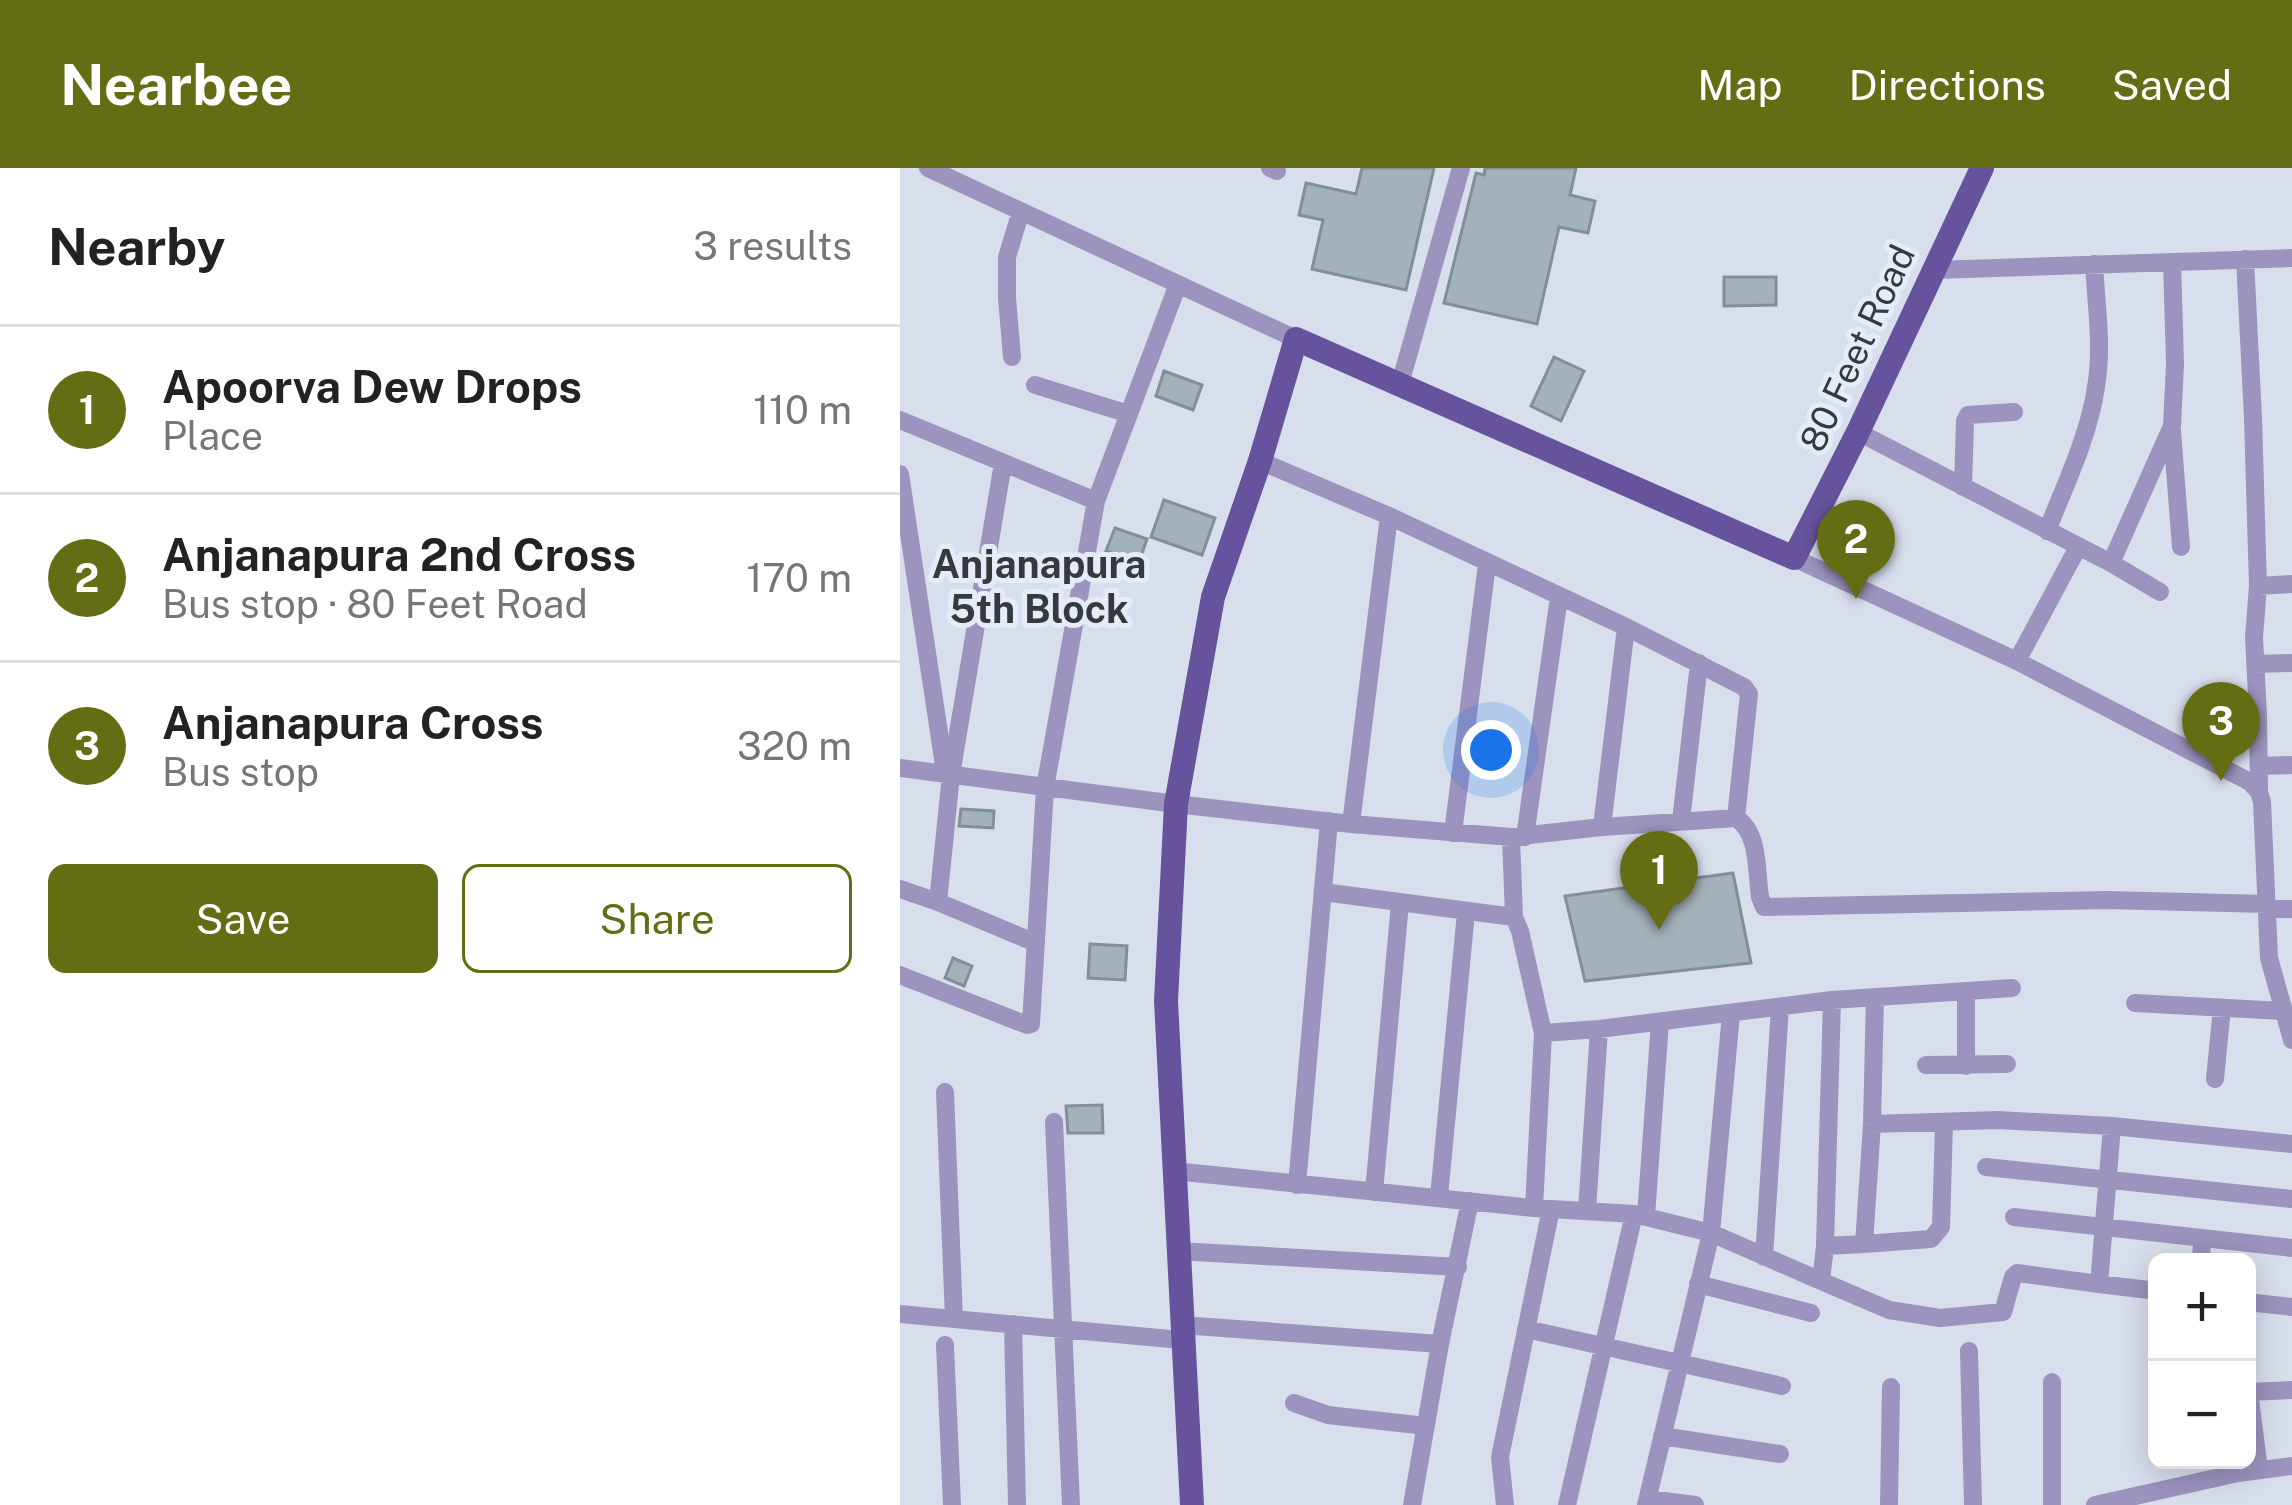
<!DOCTYPE html>
<html lang="en">
<head>
<meta charset="utf-8">
<style>
  :root { --surface:#fff; --page:#f6f6f6; --text:#222; --muted:#767676; --line:#e0e0e0; --accent:#646d13 }
  body { margin:0; font-family:"Public Sans",sans-serif; background:var(--page); color:var(--text) }
  .controls { position:absolute; right:36px; bottom:36px; display:grid; overflow:hidden; border-radius:18px; box-shadow:0 6px 30px #0003 }
  .controls button { width:108px; height:108px; display:grid; place-items:center; padding:0; border:0; border-bottom:3px solid var(--line); background:var(--surface); color:var(--text); font:60px sans-serif }
  .you { position:absolute; left:591px; top:582px; width:42px; height:42px; margin:-30px; border:9px solid #fff; border-radius:50%; background:#1a73e8; box-shadow:0 0 0 18px #1a73e833 }
  .badge { display:grid; place-items:center; width:78px; height:78px; border-radius:50%; background:var(--accent); color:#fff; font-size:39px; font-weight:700 }
  .pin { position:absolute; translate:-50% -99px; filter:drop-shadow(0 3px 6px #0008) }
  .pin::after { content:''; position:absolute; top:63px; width:42px; height:36px; background:inherit; clip-path:polygon(0 0,100% 0,50% 100%) }
  .list { margin:0; padding:0; list-style:none }
  h2 { display:flex; justify-content:space-between; align-items:center; height:156px; margin:0; padding:0 48px; font-size:51px }
  h2 small { font-size:39px; font-weight:400; color:var(--muted) }
  .list li { display:grid; grid-template-columns:78px 1fr auto; gap:36px; align-items:center; box-sizing:border-box; height:168px; padding:0 48px; border-top:3px solid var(--line) }
  .list b { display:block; font-size:45px; white-space:nowrap }
  .list p { margin:0; font-size:39px; white-space:nowrap; color:var(--muted) }
  .list em { font-size:39px; font-style:normal; color:var(--muted) }
  .actions { display:flex; gap:24px; padding:36px 48px }
  .actions a { flex:1; padding:27px 0; border:3px solid var(--accent); border-radius:18px; text-align:center; font-size:42px; color:var(--accent) }
  .actions .main { background:var(--accent); color:#fff }
  .map { position:relative; flex:none; width:1392px; height:1337px; overflow:hidden }
  header { display:flex; align-items:center; gap:72px; box-sizing:border-box; height:168px; padding:0 60px; background:var(--accent); color:#fff }
  header strong { font-size:57px }
  nav { display:flex; gap:66px; margin-inline-start:auto; font-size:42px }
  main { display:flex }
  aside { flex:1; background:var(--surface) }
  .map>svg:first-child { display:block }
  .building { fill:#a3b1b9; stroke:#828f97; stroke-width:3 }
  .lines { fill:none; stroke-linecap:round; stroke-linejoin:round }
  .minor { stroke:#9c93be; stroke-width:18 }
  .major { stroke:#66529d; stroke-width:24 }
  .labels { text-anchor:middle; stroke-width:10; stroke-linejoin:round; paint-order:stroke }
  .street-label { font-size:36px; fill:#36393e; stroke:#e5ecf9 }
  .neighbourhood-label { font-size:39px; font-weight:bold; fill:#36393e; stroke:#e5ecf9 }
</style>
</head>
<body>
<header>
<strong>Nearbee</strong>
<nav><a>Map</a><a>Directions</a><a>Saved</a></nav>
</header>
<main>
<aside>
<h2>Nearby<small>3 results</small></h2>
<ul class="list">
<li><span class="badge">1</span><div><b>Apoorva Dew Drops</b><p>Place</p></div><em>110 m</em></li>
<li><span class="badge">2</span><div><b>Anjanapura 2nd Cross</b><p>Bus stop · 80 Feet Road</p></div><em>170 m</em></li>
<li><span class="badge">3</span><div><b>Anjanapura Cross</b><p>Bus stop</p></div><em>320 m</em></li>
</ul>
<div class="actions"><a class="main">Save</a><a>Share</a></div>
</aside>
<div class="map">
<svg width="1392" height="1337" viewBox="0 0 1392 1337">
  <rect width="100%" height="100%" fill="#d8dfec"/>
  <path class="building" d="M462,0H534L506,122L412,101L423,52L399,47L406,15L456,26Z
    M585,0H676L670,27L695,33L688,65L659,59L637,156L544,135L576,5L584,7Z
    M824,109H876V137L824,138Z
    M654,189L684,203L661,253L631,238Z
    M264,203L302,217L293,242L256,228Z
    M264,332L315,350L302,387L251,369Z
    M215,360L247,371L239,394L206,383Z
    M61,641L94,643L93,660L59,658Z
    M833,705L851,795L685,813L665,728Z
    M190,776L227,778L225,812L188,810Z
    M53,790L72,798L64,818L45,810Z
    M202,937L203,965H168L166,938Z"/>
  <g class="lines">
    <path class="minor" d="M28,0L396,171
      M370,0L377,3
      M1345,91L1353,250L1358,418L1354,469L1358,548L1359,624
      M1034,102L1392,90
      M112,189L107,130V89L121,43
      M500,216L561,0
      M135,217L229,246
      M0,252L196,333
      M1272,263L1281,379
      M958,264L1211,395L1260,424
      M360,293L489,348L726,459L844,519L849,526L836,650
      M0,306L45,604
      M1063,319L1065,253L1068,247L1114,244
      M1147,363C1165,317 1189,268 1196,219C1203,179 1196,136 1194,96
      M894,390L1117,493L1350,614L1359,624L1362,634L1369,790L1392,872
      M1211,395L1272,258L1275,196L1272,94
      M1358,418L1392,416
      M1117,493L1178,379
      M1356,496L1392,495
      M1302,549L1358,563
      M1359,598L1392,597
      M0,600L276,636L451,656L611,669L702,659L836,650C860,665 856,704 860,729L864,739L1207,732L1367,736
      M781,653L799,495
      M451,656L489,348
      M702,659L726,459
      M553,665L587,396
      M611,669L614,749L620,763L643,865L699,861L932,832L1112,820
      M625,669L659,429
      M0,721L38,734L136,775
      M423,724L614,749
      M38,734L51,607L103,295
      M1367,741H1392
      M0,807L127,857L131,856L145,620L196,333L278,116
      M1235,835L1383,843
      M1026,897L1107,896
      M1066,898V823
      M1315,911L1322,840
      M45,924L54,1151
      M154,954L171,1337
      M972,956L1098,952L1212,958L1392,976
      M1086,999L1392,1031
      M274,1003L634,1040L734,1046L811,1065L921,1113L925,1078L932,832
      M397,1017L429,653
      M474,1024L500,735
      M539,1029L566,744
      M634,1040L643,865
      M687,1042L699,861
      M746,1048L760,854
      M1114,1049L1392,1080
      M964,1076L1031,1071L1041,1059L1044,956
      M925,1078L964,1076L972,956L975,829
      M278,1083L558,1099
      M864,1089L880,839
      M1300,1094L1303,1070
      M921,1113L989,1142L1040,1150L1103,1144L1113,1109L1117,1105L1199,1116L1212,958
      M798,1116L911,1145
      M1199,1116L1257,1123
      M1347,1134L1392,1139
      M0,1146L281,1172
      M113,1156L117,1337
      M282,1157L540,1176
      M626,1161L882,1218
      M45,1177L52,1337
      M1069,1183L1073,1337
      M1152,1214V1337
      M1347,1224L1392,1222
      M1349,1224L1359,1302
      M394,1235L428,1247L526,1258
      M762,1268L880,1286
      M748,1331L795,1337
      M512,1337L540,1176L570,1033
      M605,1337L600,1289L651,1041
      M667,1337L734,1046
      M746,1337L811,1065L831,846
      M989,1337L991,1219
      M1195,1337L1338,1305L1392,1298"/>
    <path class="major" d="M292,1337L266,833L276,636L313,429L360,293L396,171L894,390L958,264L1082,0"/>
  </g>
  <g class="labels">
    <g class="street-label">
      <text transform="translate(957 180) rotate(-65)" y="13">80 Feet Road</text>
    </g>
    <g class="neighbourhood-label">
      <text x="139" y="410">Anjanapura<tspan x="139" dy="45">5th Block</tspan></text>
    </g>
  </g>
</svg>
<div class="controls">
<button>+</button>
<button>−</button>
</div>
<div class="you"></div>
<div class="pin badge" style="left:759px;top:762px">1</div>
<div class="pin badge" style="left:956px;top:431px">2</div>
<div class="pin badge" style="left:1321px;top:613px">3</div>
</div>
</main>
</body>
</html>
